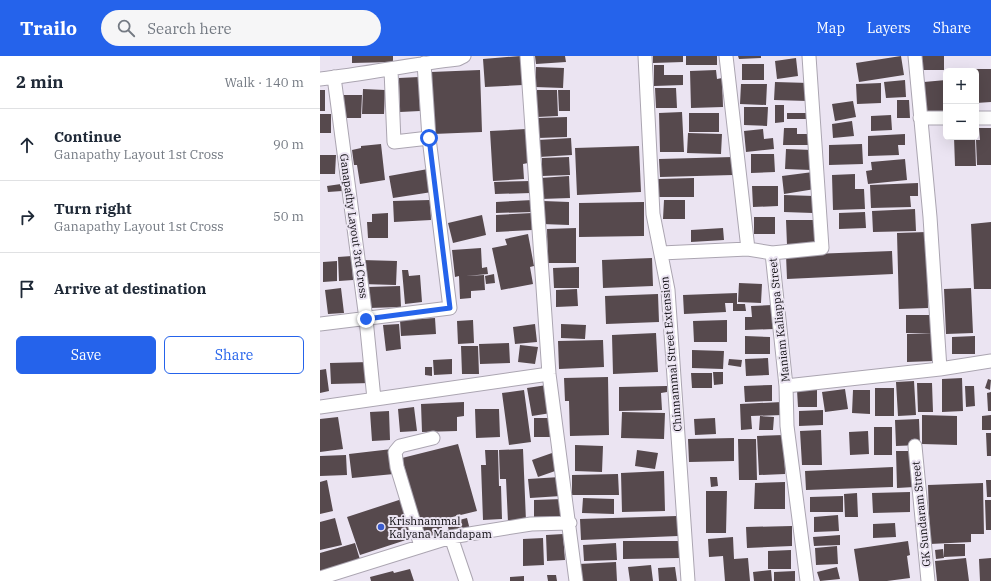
<!DOCTYPE html>
<html lang="en">
<head>
<meta charset="utf-8">
<style>
  :root { --surface:#fff; --page:#f6f6f7; --text:#1f2937; --muted:#747a83; --line:#e0e1e3; --accent:#2563eb }
  body { margin:0; font-family:"IBM Plex Serif",serif; background:var(--page); color:var(--text) }
  .controls { position:absolute; right:12px; top:12px; display:grid; overflow:hidden; border-radius:6px; box-shadow:0 4px 16px #0002 }
  .controls button { width:36px; height:36px; display:grid; place-items:center; padding:0; border:0; border-bottom:1px solid var(--line); background:var(--surface); color:var(--text); font:20px sans-serif }
  .stop { position:absolute; width:12px; height:12px; margin:-9px; border:3px solid #2563eb; border-radius:50%; background:#fff }
  .stop.end { background:#2563eb; border-color:#fff; box-shadow:0 1px 4px #0008 }
  .list { margin:0; padding:0; list-style:none }
  h2 { display:flex; justify-content:space-between; align-items:center; height:52px; margin:0; padding:0 16px; font-size:17px }
  h2 small { font-size:13px; font-weight:400; color:var(--muted) }
  .list li { display:grid; grid-template-columns:26px 1fr auto; gap:12px; align-items:center; box-sizing:border-box; height:72px; padding:0 16px; border-top:1px solid var(--line) }
  .list b { display:block; font-size:15px; white-space:nowrap }
  .list p { margin:0; font-size:13px; white-space:nowrap; color:var(--muted) }
  .list em { font-size:13px; font-style:normal; color:var(--muted) }
  .actions { display:flex; gap:8px; padding:12px 16px }
  .actions a { flex:1; padding:9px 0; border:1px solid var(--accent); border-radius:6px; text-align:center; font-size:14px; color:var(--accent) }
  .actions .main { background:var(--accent); color:#fff }
  .icon { flex:none; width:22px; height:22px; fill:none; stroke:currentColor; stroke-width:2; stroke-linecap:round; stroke-linejoin:round }
  .map { position:relative; flex:none; width:671px; height:525px; overflow:hidden }
  header { display:flex; align-items:center; gap:24px; box-sizing:border-box; height:56px; padding:0 20px; background:var(--accent); color:#fff }
  header strong { font-size:19px }
  nav { display:flex; gap:22px; margin-inline-start:auto; font-size:14px }
  .search { width:280px; height:36px; background:var(--page); display:flex; align-items:center; gap:10px; box-sizing:border-box; padding:0 14px; border-radius:22px; color:var(--muted); font-size:15px }
  main { display:flex }
  aside { flex:1; background:var(--surface) }
  .map>svg:first-child { display:block }
  .building { fill:#56494d }
  .lines { fill:none; stroke-linecap:round; stroke-linejoin:round }
  .minor-casing { stroke:#aba5b1; stroke-width:15 }
  .minor { stroke:#fff; stroke-width:13 }
  .route { stroke:#2563eb; stroke-width:5 }
  .poi-dot { fill:#3b5cce; stroke:#ebe4f2; stroke-width:1.5 }
  .labels { text-anchor:middle; stroke-width:4; stroke-linejoin:round; paint-order:stroke }
  .street-label { font-size:11px; fill:#0e0c10; stroke:#ebe4f2 }
  .poi-label { font-size:11px; fill:#0e0c10; stroke:#ebe4f2; text-anchor:start }
</style>
</head>
<body>
<header>
<strong>Trailo</strong>
<div class="search"><svg class="icon" aria-label="search" viewBox="0 0 24 24"><circle cx="10" cy="10" r="6"/><path d="M15 15l6 6"/></svg>Search here</div>
<nav><a>Map</a><a>Layers</a><a>Share</a></nav>
</header>
<main>
<aside>
<h2>2 min<small>Walk · 140 m</small></h2>
<ul class="list">
<li><svg class="icon" aria-label="ahead" viewBox="0 0 24 24"><path d="M12 20V5M6 11l6-6 6 6"/></svg><div><b>Continue</b><p>Ganapathy Layout 1st Cross</p></div><em>90 m</em></li>
<li><svg class="icon" aria-label="right" viewBox="0 0 24 24"><path d="M7 20v-9h11M14 6l5 5-5 5"/></svg><div><b>Turn right</b><p>Ganapathy Layout 1st Cross</p></div><em>50 m</em></li>
<li><svg class="icon" aria-label="arrive" viewBox="0 0 24 24"><path d="M6 21V4h12l-3 4 3 4H6"/></svg><div><b>Arrive at destination</b></div></li>
</ul>
<div class="actions"><a class="main">Save</a><a>Share</a></div>
</aside>
<div class="map">
<svg width="671" height="525" viewBox="0 0 671 525">
  <rect width="100%" height="100%" fill="#ebe4f2"/>
  <path class="building" d="M32,0H73V6L32,7Z
    M201,0L203,29L165,31L163,3Z
    M215,0H245L246,6L216,8Z
    M333,0H363V6L333,7Z
    M366,0H397V9H366Z
    M418,0H441V2L419,3Z
    M581,0L584,19L539,26L536,7Z
    M602,0H624V14H602Z
    M476,2L478,20L457,23L455,5Z
    M422,8H444V24H422Z
    M334,9H344V19H363V29L334,30Z
    M216,11L244,12L243,32L215,31Z
    M655,13H671V46L656,47Z
    M160,14L162,76L113,78L111,16Z
    M396,14L397,23L402,22L403,51L371,52L370,15Z
    M99,21L100,55L80,56L79,22Z
    M585,24L586,41L566,42L564,26Z
    M626,24V56L607,58L604,26Z
    M455,26L489,27L488,45L454,44Z
    M561,27V47L537,48L536,28Z
    M421,28H447L446,49L420,48Z
    M335,32H356L357,52H336Z
    M43,33L65,34L64,58H42Z
    M0,34H5V55H0Z
    M217,34H237L238,60L217,61Z
    M238,34H250V55H239Z
    M24,39H42L41,62H23Z
    M577,44H589L590,62H577Z
    M533,45L536,61L515,65L512,48Z
    M455,49H464V66L455,67Z
    M424,51H448L447,70L424,69Z
    M362,56L364,96H340L339,57Z
    M369,57H399V76H369Z
    M467,57H486V63H467Z
    M0,58H11V77H0Z
    M571,59L572,74L551,75V60Z
    M247,61V81L218,82L217,62Z
    M532,65L534,80L513,82L512,68Z
    M464,72H477V78H488V89H463Z
    M659,72H671V109H657L656,84H660Z
    M206,73L208,107L203,108L204,123L173,125L170,75Z
    M443,73L444,83L453,82L454,93L426,96L424,75Z
    M368,77L402,78L401,98L367,97Z
    M585,78V89H578L579,99L548,100V80Z
    M634,81H655L656,110H635Z
    M251,82L252,99L219,101L218,84Z
    M61,88L65,124L40,128L37,109H34L32,94L41,92V90Z
    M542,88L543,108L509,109V89Z
    M319,90L321,136L257,139L255,92Z
    M466,93L492,94L491,114L465,113Z
    M431,98H454L455,116L431,117Z
    M0,99H16L15,118H0Z
    M249,101L250,119L222,120V102Z
    M413,101V119L340,121L339,103Z
    M585,103L587,124L548,128L546,115L552,114L551,106Z
    M108,113L112,136L73,142L69,120Z
    M493,116L495,133L464,138L462,120Z
    M535,118V133H544L545,153L513,154L512,119Z
    M249,120L250,142L221,143L220,122Z
    M374,122V141H338V123Z
    M211,125V137L175,138L174,126Z
    M598,127V140H590L591,151L551,152L550,129Z
    M21,128L22,135L8,136L7,130Z
    M432,130H458V150L433,151Z
    M464,139L494,140L493,157L464,156Z
    M110,144L111,164L74,166L73,145Z
    M213,144V156L176,157V146Z
    M344,144H365V163H343Z
    M223,145L249,146V169L222,168Z
    M324,146V180L259,181V147Z
    M595,153L596,175L553,176L552,155Z
    M545,156L546,172L519,173V157Z
    M68,157V182H48L47,166H52V158Z
    M212,157V174L176,176V159Z
    M162,159L166,179L133,187L128,167Z
    M434,161H455V178H434Z
    M466,164H495V188L467,189Z
    M671,166V233H654L651,168Z
    M256,172V207H228L227,173Z
    M403,172L404,184L371,186V174Z
    M607,176L608,252L579,253L577,177Z
    M208,178L214,210L210,211L213,228L181,234L172,192L187,189L185,183Z
    M161,192L162,212L167,211L168,218L146,220L164,219L165,234L151,235V242L140,243L139,220L135,221L132,194Z
    M572,195L573,218L467,223L466,199Z
    M32,200L33,224L19,225L18,201Z
    M332,202L333,230L283,232L282,204Z
    M42,204L77,205L76,229L42,228Z
    M17,205V225L3,226V206Z
    M259,211V232H234L233,212Z
    M82,214H88L89,220L100,219L102,246L85,248Z
    M174,218L175,227L166,228L165,220Z
    M419,227L442,228L441,247L418,246Z
    M80,230L81,251L49,252L48,231Z
    M21,232L24,257L8,258L5,234Z
    M651,232L653,277L626,278L624,233Z
    M257,233L258,250L236,251V234Z
    M417,237V248H425L426,255H413V247H405L406,256L364,258L363,239Z
    M338,238L339,266L286,268L285,240Z
    M452,249L453,273L425,274V261H432L431,250Z
    M586,259H613V277H586Z
    M115,262L116,278L81,280L80,264Z
    M153,264L154,287L138,288L137,265Z
    M407,264V286H374L373,265Z
    M79,268L81,293L66,295L63,269Z
    M215,268L217,286L195,288L193,271Z
    M241,268L266,269L265,283L241,282Z
    M336,277L338,316L293,318L292,279Z
    M614,277V305L587,306V278Z
    M425,280L450,281V298H425Z
    M655,280V298H632V281Z
    M283,284L284,311L239,313L238,285Z
    M189,287L190,307L160,308L159,288Z
    M200,289L218,291L215,308L198,306Z
    M141,290H158L159,318H142Z
    M372,294L404,295L403,313L372,312Z
    M448,302L449,319L426,320L425,303Z
    M132,303V318L114,319L113,304Z
    M409,303L422,304L421,311L408,309Z
    M50,306L51,327L11,328L10,307Z
    M105,311H112V320L105,319Z
    M6,313L9,335L0,337V314Z
    M393,316H403V328L394,329Z
    M371,317H392V332H372Z
    M288,321L289,379L250,380L249,345H245L244,322Z
    M642,322L643,355L622,356V323Z
    M668,323L671,324L670,334L665,332Z
    M594,325L596,359L578,360L576,326Z
    M597,327H612L613,356H598Z
    M227,329L231,357L212,360L207,332Z
    M452,329V345L425,346L424,330Z
    M347,330V336L341,337L342,354L299,355V331Z
    M645,330H654L655,350L646,351Z
    M555,332H574V360H555Z
    M525,333L528,353L505,356L502,336Z
    M204,334L211,386L189,389L182,337Z
    M477,334H497V351H478Z
    M533,334H550V358L532,357Z
    M671,336V355H668L667,337Z
    M144,346V360L137,361V375L102,376L101,348Z
    M462,346V359L431,360L432,373L421,374L420,348Z
    M94,351L97,375L80,376L78,353Z
    M155,353H179L180,381L156,382Z
    M503,354V369L479,370V355Z
    M69,355L70,384L52,385L50,356Z
    M302,356L345,357L344,383L301,382Z
    M602,359L637,360V389L602,388Z
    M671,359V374H662V360Z
    M440,360L454,361L453,374H439Z
    M18,361L23,393L0,396V363Z
    M214,362H232V381H214Z
    M395,362L396,378L375,379L374,363Z
    M599,363L600,389L576,390L575,364Z
    M554,371H572V399H554Z
    M501,374L502,409H482L480,375Z
    M548,375L549,398L530,399L529,376Z
    M666,377H671V400H667Z
    M464,379L465,418L439,419L437,380Z
    M414,382V405L369,406L368,383Z
    M418,383H436L437,424H419Z
    M138,388L157,455L120,464L123,476L104,484L82,402Z
    M255,389L283,390L282,416L255,415Z
    M72,393L74,418L32,422L29,398Z
    M203,393L206,465L188,466L186,423H180L179,394Z
    M165,394H178L179,430H181L182,463L163,464L161,409H166Z
    M317,394L338,397L335,413L315,410Z
    M576,395H593L594,431L577,432Z
    M232,397L238,414L218,421L212,404Z
    M26,399L27,419L0,420V400Z
    M573,411V431L486,434L485,415Z
    M344,415L345,455L302,456L301,417Z
    M298,418L299,439H252V419Z
    M240,421L241,440L210,442L208,423Z
    M390,421H397L398,430L391,431Z
    M7,424L13,455L0,458V426Z
    M666,424H671V441H667Z
    M465,426V453H434L435,427Z
    M663,427L664,478H651V486L610,488L608,429Z
    M386,435H407L406,477H386Z
    M590,436V456L553,457L552,437Z
    M537,437L538,461H525L524,438Z
    M523,440V456H490V441Z
    M263,442L294,443V458L262,457Z
    M82,443L95,481L40,499L27,461Z
    M243,443L244,462L214,463V444Z
    M665,444H671V474H666Z
    M518,459L519,475L494,476V461Z
    M357,460L358,480L261,484L260,463Z
    M15,462L22,489L0,494V466Z
    M147,462L150,474L130,479L127,467Z
    M575,467L576,481L553,482V468Z
    M472,470V490L427,492L426,471Z
    M243,478L245,504L227,505L226,479Z
    M520,479V489L494,490L493,481Z
    M413,481L414,503L428,502L430,525H405L403,500L389,501L388,483Z
    M223,482L224,509L203,510V483Z
    M303,485H359L360,502L303,503Z
    M588,485L590,499L587,500L590,522L567,525H539L534,493Z
    M35,487L41,507L0,518V497Z
    M296,487L297,504L264,505L263,489Z
    M624,488H645V500L624,501Z
    M517,490L518,508L496,509L495,492Z
    M623,493L624,502L616,503L615,494Z
    M471,494V513H448V495Z
    M646,502L649,525H617L615,505Z
    M671,502V525H660L659,503Z
    M296,506L297,525H260L259,508Z
    M331,509L333,525H310L308,511Z
    M355,511L357,525H339L338,512Z
    M517,511L520,523L500,525L497,516Z
    M90,513L94,525H51L50,521L73,515L74,517Z
    M451,514L452,525H434L433,516Z
    M475,515V525H454V516Z
    M227,519H236L237,525H228Z
    M204,520V525H190V521Z"/>
  <g class="lines">
    <g class="minor-casing">
      <path id="minor" d="M207,0L229,318L256,525
        M325,0L333,158L348,234L368,525
        M406,0L428,193L452,197L466,330L467,370L487,525
        M595,0L610,161L620,313
        M71,14L74,86L109,82
        M14,21L46,263L54,343
        M0,23C46,18 92,8 138,3L144,0
        M600,62H626
        M656,62H671
        M341,197L428,193
        M452,197L502,192L489,0
        M0,268L130,252L109,82L104,7
        M466,330L620,313L671,305
        M0,351L229,318
        M595,390L608,525
        M131,481L146,525
        M101,490L77,411L75,396L80,390L113,382
        M0,522L131,481L211,468L250,467"/>
    </g>
    <use href="#minor" class="minor"/>
  </g>
  <g class="lines">
    <path class="route" d="M46,263L130,252L109,82"/>
  </g>
  <circle class="poi-dot" cx="61" cy="471" r="4"/>
  <g class="labels">
    <g class="street-label">
      <text transform="translate(34 170) rotate(82)" y="4">Ganapathy Layout 3rd Cross</text>
      <text transform="translate(459 264) rotate(-96)" y="4">Maniam Kaliappa Street</text>
      <text transform="translate(351 298) rotate(-95)" y="4">Chinnammal Street Extension</text>
      <text transform="translate(601 458) rotate(-96)" y="4">GK Sundaram Street</text>
    </g>
    <g class="poi-label">
      <text x="69" y="469">Krishnammal<tspan x="69" dy="13">Kalyana Mandapam</tspan></text>
    </g>
  </g>
</svg>
<div class="controls">
<button>+</button>
<button>−</button>
</div>
<div class="stop" style="left:109px;top:82px"></div>
<div class="stop end" style="left:46px;top:263px"></div>
</div>
</main>
</body>
</html>
